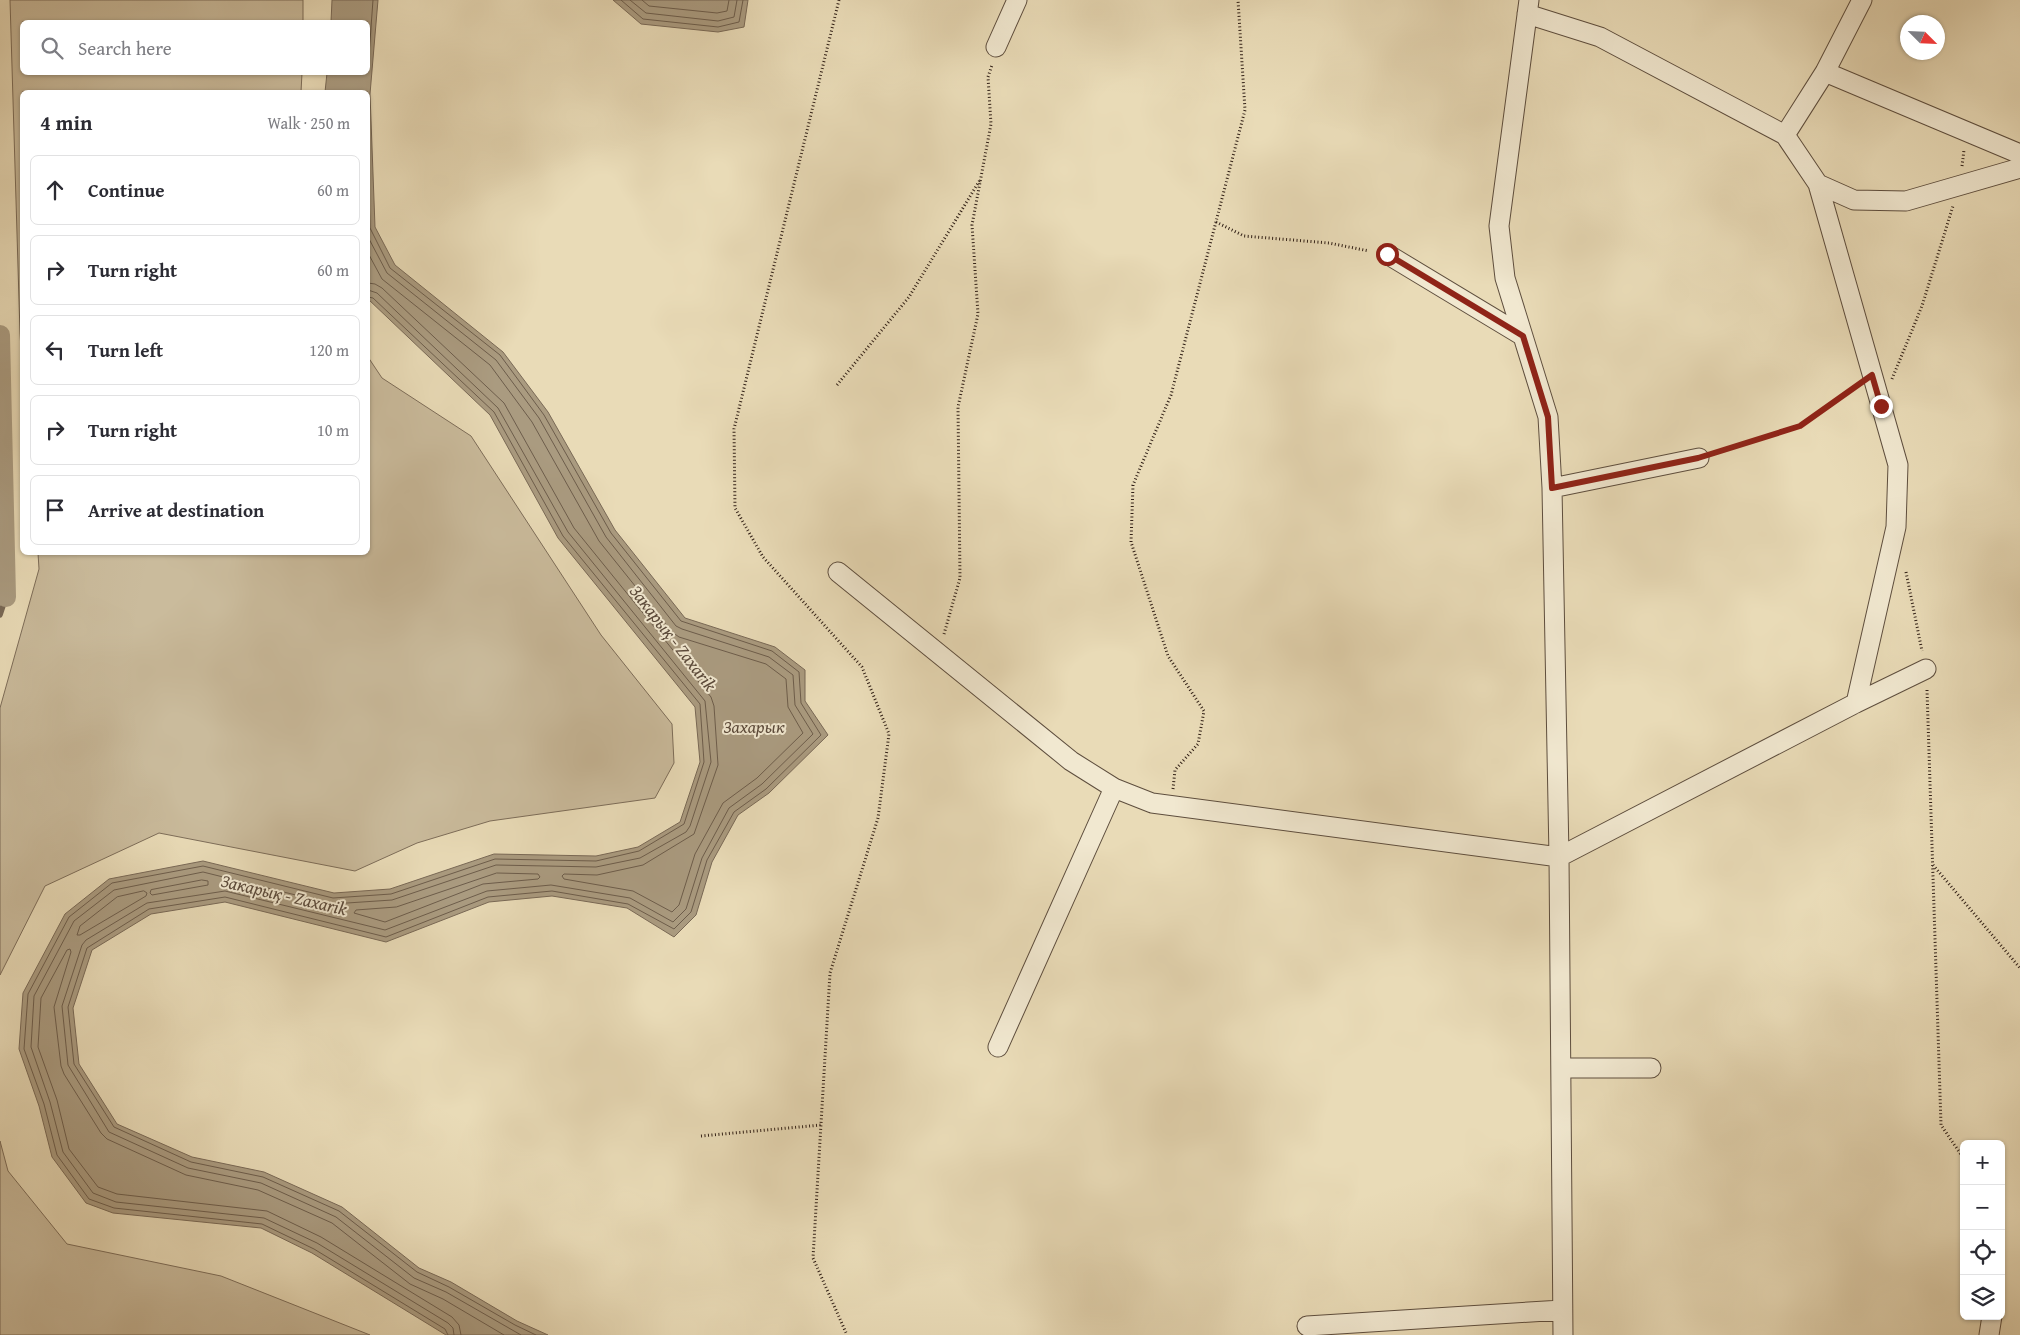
<!DOCTYPE html>
<html lang="en">
<head>
<meta charset="utf-8">
<style>
  :root { --surface:#fff; --page:#f2f2f3; --text:#2b2b33; --muted:#7c7c81; --line:#e1e1e2 }
  body { margin:0; font-family:"Gentium Book Plus",serif; background:var(--page); color:var(--text) }
  .controls { position:absolute; right:15px; bottom:15px; display:grid; overflow:hidden; border-radius:8px; box-shadow:0 1px 4px #0004 }
  .controls button { width:45px; height:45px; display:grid; place-items:center; padding:0; border:0; border-bottom:1px solid var(--line); background:var(--surface); color:var(--text); font:25px sans-serif }
  .compass { position:absolute; left:1900px; top:15px; width:45px; height:45px; border-radius:50%; background:var(--surface); box-shadow:0 1px 4px #0004; rotate:114deg }
  .stop { position:absolute; width:15px; height:15px; margin:-11px; border:4px solid #8f2418; border-radius:50%; background:#fff }
  .stop.end { background:#8f2418; border-color:#fff; box-shadow:0 1px 5px #0008 }
  .list { margin:0; padding:0; list-style:none }
  h2 { display:flex; justify-content:space-between; align-items:center; height:65px; margin:0; padding:0 20px; font-size:21px }
  h2 small { font-size:16px; font-weight:400; color:var(--muted) }
  .list li { display:grid; grid-template-columns:32px 1fr auto; gap:15px; align-items:center; box-sizing:border-box; height:70px; margin:0 10px 10px; padding:0 10px; border:1px solid var(--line); border-radius:8px }
  .list b { display:block; font-size:19px; white-space:nowrap }
  .list em { font-size:16px; font-style:normal; color:var(--muted) }
  .icon { flex:none; width:28px; height:28px; fill:none; stroke:currentColor; stroke-width:2; stroke-linecap:round; stroke-linejoin:round }
  .map { position:relative; flex:none; width:2020px; height:1335px; overflow:hidden }
  .search { position:absolute; background:var(--surface); box-shadow:0 1px 4px #0004; left:20px; top:20px; width:350px; height:55px; display:flex; align-items:center; gap:12px; box-sizing:border-box; padding:0 18px; border-radius:8px; color:var(--muted); font-size:19px }
  .panel { position:absolute; background:var(--surface); box-shadow:0 1px 4px #0004; left:20px; top:90px; width:350px; height:465px; border-radius:8px }
  .map>svg:first-child { display:block }
  .green { fill:#cabb9c; stroke:#7d6d59 }
  .water { fill:#aa9b80; stroke:#796956 }
  .lines { fill:none; stroke-linecap:round; stroke-linejoin:round }
  .shore { stroke:#6d5d4b; stroke-width:1 }
  .stream { stroke:#796956; stroke-width:5.5 }
  .canal { stroke:#aa9b80; stroke-width:20 }
  .minor-casing { stroke:#5e4e3e; stroke-width:21 }
  .path { stroke:#301f16; stroke-width:3; stroke-dasharray:1 2.5; stroke-linecap:butt }
  .minor { stroke:#f1e8d0; stroke-width:19 }
  .route { stroke:#8f2418; stroke-width:6 }
  .labels { text-anchor:middle; stroke-width:4; stroke-linejoin:round; paint-order:stroke }
  .water-label { font-size:18px; font-style:italic; fill:#5b4a3b; stroke:#f1e8d0 }
</style>
</head>
<body>
<div class="map">
<svg width="2020" height="1335" viewBox="0 0 2020 1335">
  <rect width="100%" height="100%" fill="#e9dbb7"/>
  <filter id="stains"><feTurbulence type="fractalNoise" baseFrequency=".004" numOctaves="4"/><feColorMatrix values="0 0 0 0 .2 0 0 0 0 .09 0 0 0 0 .02 0 0 0 .5 -.17"/></filter>
  <radialGradient id="worn" r=".72"><stop offset=".6" stop-color="#630" stop-opacity="0"/><stop offset="1" stop-color="#630" stop-opacity=".3"/></radialGradient>
  <path class="green" d="M10,0H303V22H22V72L302,73L301,92H22V366L20,333Z
    M368,357L382,378L471,436L601,635L672,724L674,763L655,798L490,821L417,843L355,871L159,833L45,886L0,975V708L39,569L38,553L368,552Z
    M0,1141L8,1171L67,1244L221,1276L370,1335H0Z"/>
  <path class="water" d="M332,0H378L370,94L375,227L395,265L503,352L548,412L615,530L685,618L775,647L805,670V701L828,735L769,793L738,815L712,862L696,915L674,937L627,908L552,896L489,902L386,942L225,902L151,914L92,950L73,1008L79,1064L117,1124L192,1157L264,1172L342,1207L419,1268L451,1282L517,1321L548,1335H446L312,1253L261,1228L113,1213L86,1203L52,1157L39,1106L19,1049L23,993L65,914L109,879L203,861L334,893L390,889L494,854L596,856L638,847L680,822L700,762L695,707L558,538L490,415L368,299V92H325L327,73L368,72V22H331Z
    M613,0H748L744,27L718,32L641,24Z"/>
  <g class="lines">
    <path class="shore" d="M621,0L643,19L718,27L739,22L743,0
      M630,0L646,13L718,21L734,17L737,0
      M642,0L649,6L717,13L727,11L729,0
      M368,69L373,0
      M368,149L370,228L390,268L500,355L544,415L611,533L681,621L772,651L799,672L801,703L821,735L766,789L734,812L707,860L691,912L674,929L628,904L552,891L488,897L386,937L225,897L149,909L87,948L68,1007L74,1064L114,1127L191,1162L263,1177L339,1211L417,1272L449,1287L515,1325L536,1335
      M368,237L387,273L496,360L539,418L606,537L676,626L682,629L769,657L793,675L795,705L813,734L762,784L729,808L702,858L686,909L673,922L630,898L551,885L487,891L385,930L225,891L147,903L86,940L82,945L62,1006L68,1065L109,1132L188,1168L261,1183L336,1217L414,1278L446,1292L521,1335
      M368,253L382,279L490,365L532,422L599,541L672,632L679,637L766,664L786,679L788,707L803,733L757,778L723,803L695,854L679,905L672,912L633,891L564,879L562,876L564,874L597,875L643,865L694,834L718,765L714,706L711,697L574,528L504,403L382,288L375,284L368,283
      M368,290L377,293L498,408L568,532L705,701L711,762L690,826L686,832L640,858L596,867L496,865L392,900L332,904L203,872L114,890L74,921L34,996L31,1047L50,1102L63,1152L93,1193L116,1202L264,1218L317,1243L448,1323L453,1328L454,1335
      M368,297L373,298L494,412L563,536L700,704L704,762L684,824L639,851L596,861L495,859L391,894L333,898L203,866L112,883L69,917L28,994L24,1049L44,1104L57,1155L89,1199L114,1208L262,1224L314,1249L445,1329L448,1335
      M497,873L538,874L540,877L538,879L483,884L385,922L354,913L356,910L396,907Z
      M202,880L208,881V885L152,895L150,893L151,890Z
      M144,891L147,893L146,896L80,935H77L80,926L117,897Z
      M461,1335L459,1325L452,1317L321,1237L267,1211L117,1194L98,1187L69,1149L57,1100L38,1047L41,998L67,950L70,949L71,952L54,1007L61,1066L64,1074L101,1133L107,1139L186,1175L258,1190L332,1223L410,1284L443,1299L504,1335"/>
    <path class="stream" d="M0,615L6,597"/>
    <path class="canal" d="M0,335L6,597"/>
    <g class="minor-casing">
      <path id="minor" d="M1529,0L1499,226L1505,278L1548,417L1552,488L1559,857L1563,1335
        M1527,14L1600,37L1785,135L1825,72L1862,0
        M996,47L1017,0
        M1825,72L2020,154
        M1785,135L1818,184L1898,465L1896,527L1856,703
        M1818,184L1854,200L1906,201L2020,168
        M1387,254L1523,336
        M1552,488L1699,458
        M838,572L1071,761L1114,788L1152,803L1559,857L1856,703L1926,669
        M998,1047L1114,788
        M1561,1068H1651
        M1307,1326L1562,1310
        M1989,1335L1992,1316"/>
    </g>
    <path class="path" d="M839,0L734,429L735,508L763,557L862,667L889,734L878,818L830,973L813,1258L847,1335
      M1962,166L1964,150
      M1216,222L1244,236L1329,243L1369,251
      M1892,379L1922,306L1953,206
      M837,385L909,297L980,180
      M1716,453L1799,426L1858,386
      M1906,572L1922,651
      M944,634L960,578L958,407L978,314L972,225L991,124L988,77L992,65
      M1927,690L1941,1125L1964,1159
      M1173,789L1175,770L1198,744L1204,711L1168,656L1131,542L1133,485L1171,395L1245,110L1238,0
      M1933,865L2020,968
      M701,1136L821,1125"/>
    <use href="#minor" class="minor"/>
  </g>
  <g class="lines">
    <path class="route" d="M1387,254L1523,336L1548,417L1552,488L1698,458L1800,426L1872,375L1881,406"/>
  </g>
  <g class="labels">
    <g class="water-label">
      <text transform="translate(673 638) rotate(52)" y="6">Закарық - Zaxarik</text>
      <text x="754" y="733">Захарык</text>
      <text transform="translate(284 895) rotate(13)" y="6">Закарық - Zaxarik</text>
    </g>
  </g>
  <rect width="100%" height="100%" filter="url(#stains)"/>
  <rect width="100%" height="100%" fill="url(#worn)"/>
</svg>
<div class="controls">
<button>+</button>
<button>−</button>
<button><svg class="icon" aria-label="locate" viewBox="0 0 24 24"><circle cx="12" cy="12" r="6"/><path d="M12 2v4M12 18v4M2 12h4M18 12h4"/></svg></button>
<button><svg class="icon" aria-label="layers" viewBox="0 0 24 24"><path d="M12 4l9 5-9 5-9-5zM3 14l9 5 9-5"/></svg></button>
</div>
<svg class="compass" viewBox="-18 -18 36 36"><path d="M0-13l5 13h-10z" fill="#e53935"/><path d="M0 13l5-13h-10z" fill="#7c7c81"/></svg>
<div class="stop" style="left:1387px;top:254px"></div>
<div class="stop end" style="left:1881px;top:406px"></div>
<div class="search"><svg class="icon" aria-label="search" viewBox="0 0 24 24"><circle cx="10" cy="10" r="6"/><path d="M15 15l6 6"/></svg>Search here</div>
<section class="panel">
<h2>4 min<small>Walk · 250 m</small></h2>
<ul class="list">
<li><svg class="icon" aria-label="ahead" viewBox="0 0 24 24"><path d="M12 20V5M6 11l6-6 6 6"/></svg><div><b>Continue</b></div><em>60 m</em></li>
<li><svg class="icon" aria-label="right" viewBox="0 0 24 24"><path d="M7 20v-9h11M14 6l5 5-5 5"/></svg><div><b>Turn right</b></div><em>60 m</em></li>
<li><svg class="icon" aria-label="left" viewBox="0 0 24 24"><path d="M17 20v-9H6M10 6l-5 5 5 5"/></svg><div><b>Turn left</b></div><em>120 m</em></li>
<li><svg class="icon" aria-label="right" viewBox="0 0 24 24"><path d="M7 20v-9h11M14 6l5 5-5 5"/></svg><div><b>Turn right</b></div><em>10 m</em></li>
<li><svg class="icon" aria-label="arrive" viewBox="0 0 24 24"><path d="M6 21V4h12l-3 4 3 4H6"/></svg><div><b>Arrive at destination</b></div></li>
</ul>
</section>
</div>
</body>
</html>
